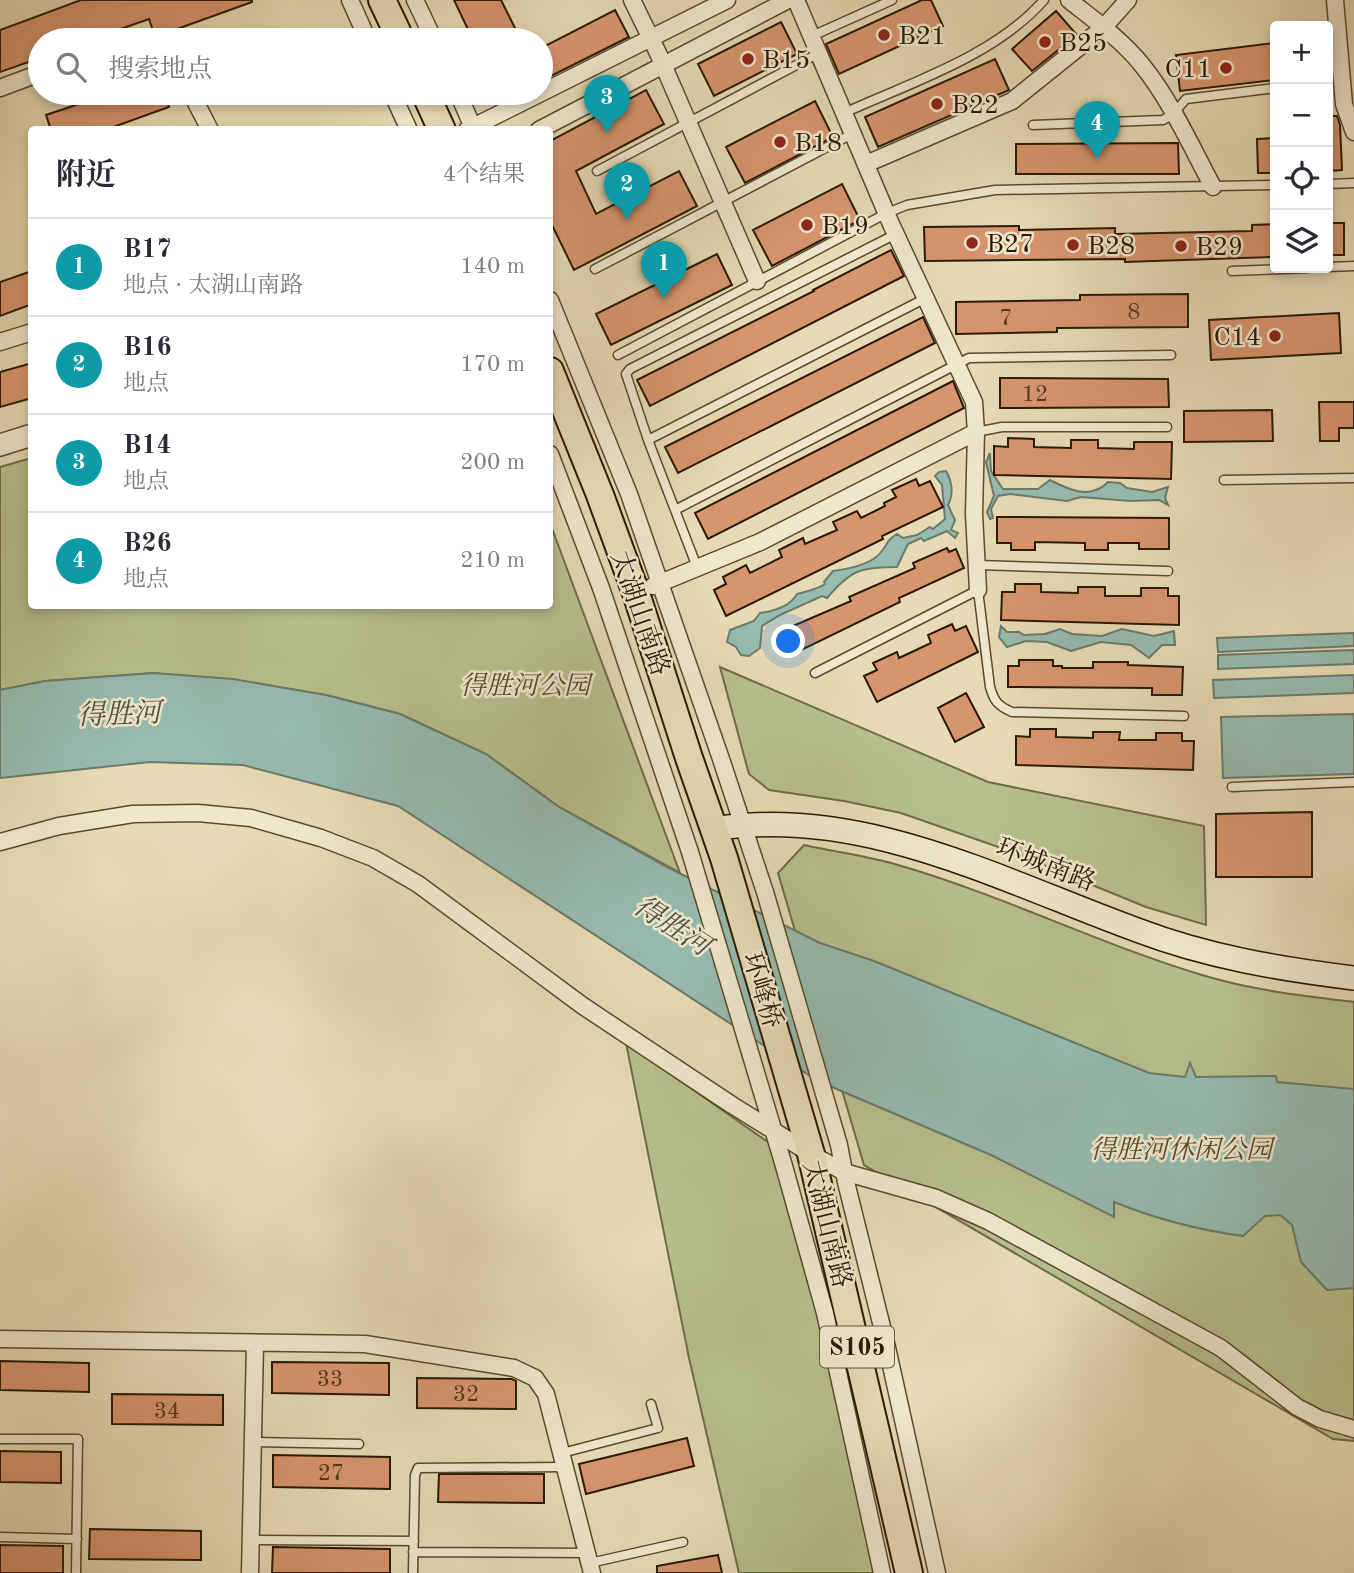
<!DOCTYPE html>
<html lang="zh">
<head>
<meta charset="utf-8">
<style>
  :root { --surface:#fff; --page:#f2f2f3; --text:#2b2b33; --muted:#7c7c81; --line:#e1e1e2; --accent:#0b8043 }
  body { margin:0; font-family:"Old Standard TT","Noto Serif SC",serif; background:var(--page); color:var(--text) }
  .controls { position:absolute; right:21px; top:21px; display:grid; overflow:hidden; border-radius:7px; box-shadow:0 4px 10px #0003 }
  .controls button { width:63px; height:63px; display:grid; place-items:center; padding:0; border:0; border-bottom:2px solid var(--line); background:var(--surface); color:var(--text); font:35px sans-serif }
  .you { position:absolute; left:789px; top:642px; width:24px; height:24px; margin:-18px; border:5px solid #fff; border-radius:50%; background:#1a73e8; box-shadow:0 0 0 10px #1a73e833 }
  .badge { display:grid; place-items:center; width:46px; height:46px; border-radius:50%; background:var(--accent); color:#fff; font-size:23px; font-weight:700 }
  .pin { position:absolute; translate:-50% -58px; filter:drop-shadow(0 2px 4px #0008) }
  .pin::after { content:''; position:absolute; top:37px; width:24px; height:21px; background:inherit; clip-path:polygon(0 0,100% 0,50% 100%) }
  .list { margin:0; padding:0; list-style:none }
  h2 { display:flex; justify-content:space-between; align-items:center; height:91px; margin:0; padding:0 28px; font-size:30px }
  h2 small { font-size:23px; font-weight:400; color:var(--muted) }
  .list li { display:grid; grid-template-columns:46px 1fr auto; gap:21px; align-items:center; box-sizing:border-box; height:98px; padding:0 28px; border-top:2px solid var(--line) }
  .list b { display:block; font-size:26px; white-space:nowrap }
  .list p { margin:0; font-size:23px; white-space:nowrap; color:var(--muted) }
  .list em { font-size:23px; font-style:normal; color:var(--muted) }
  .icon { flex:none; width:38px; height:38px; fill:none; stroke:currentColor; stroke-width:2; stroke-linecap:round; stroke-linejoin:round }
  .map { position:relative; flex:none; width:1354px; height:1573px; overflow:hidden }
  .search { position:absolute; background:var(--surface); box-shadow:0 4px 10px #0003; left:28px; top:28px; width:525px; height:77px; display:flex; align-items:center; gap:18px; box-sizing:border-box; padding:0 24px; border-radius:38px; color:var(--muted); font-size:26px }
  .panel { position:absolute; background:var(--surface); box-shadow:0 4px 10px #0003; left:28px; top:126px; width:525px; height:483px; border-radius:7px }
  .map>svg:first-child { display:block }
  .green { fill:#b6c08c; stroke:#706c46; stroke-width:2 }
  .water { fill:#96bbb0; stroke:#6b7a6a; stroke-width:2 }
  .building { fill:#d7956e; stroke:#2a1901; stroke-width:2 }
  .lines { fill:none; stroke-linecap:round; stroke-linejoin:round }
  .service-casing { stroke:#594a2e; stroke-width:11 }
  .minor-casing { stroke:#594a2e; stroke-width:19 }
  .tertiary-casing { stroke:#594a2e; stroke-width:24 }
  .secondary-casing { stroke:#2a1901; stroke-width:26 }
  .primary-casing { stroke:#2a1901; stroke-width:30 }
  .service { stroke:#efe8ce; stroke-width:8 }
  .minor { stroke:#efe8ce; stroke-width:16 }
  .tertiary { stroke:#efe8ce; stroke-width:21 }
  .secondary { stroke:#efe8ce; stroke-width:23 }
  .primary { stroke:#e6dbb4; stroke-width:26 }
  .poi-dot { fill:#8f2418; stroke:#efe8ce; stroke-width:2.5 }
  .labels { text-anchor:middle; stroke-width:5; stroke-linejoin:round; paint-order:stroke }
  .number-label { font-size:23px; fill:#55381c }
  .shield { fill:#efe8ce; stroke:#65573e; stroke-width:2 }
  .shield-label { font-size:24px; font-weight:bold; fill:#2a1901 }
  .poi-label { font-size:26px; fill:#2a1901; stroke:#efe8ce; text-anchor:start }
  .street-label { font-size:26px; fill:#2a1901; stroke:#efe8ce }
  .park-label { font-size:26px; font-style:italic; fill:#544b2b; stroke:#efe8ce }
  .water-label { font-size:28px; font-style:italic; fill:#50523e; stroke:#efe8ce }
</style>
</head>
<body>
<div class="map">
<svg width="1354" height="1573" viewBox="0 0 1354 1573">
  <rect width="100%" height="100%" fill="#e6dbb4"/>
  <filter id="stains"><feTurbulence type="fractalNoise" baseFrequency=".00286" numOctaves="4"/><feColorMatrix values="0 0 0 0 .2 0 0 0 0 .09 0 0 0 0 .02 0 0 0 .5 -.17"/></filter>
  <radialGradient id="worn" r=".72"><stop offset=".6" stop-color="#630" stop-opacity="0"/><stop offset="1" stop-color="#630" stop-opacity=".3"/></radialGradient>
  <path class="green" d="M31,458L32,606H550V523L680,873L559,807L486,754L400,714L326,695L154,673L46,681L0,690V467Z
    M720,667L988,782L1204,826L1206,925L1146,907L1004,849L901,813L844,801L769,790L749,774Z
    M804,845C835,852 868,856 898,865C1002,895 1099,944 1202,975C1251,990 1304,996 1354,1002V1441L1333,1439L864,1165L778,873Z
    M626,1043L785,1154L875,1573H739L689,1358Z"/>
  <path class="water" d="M990,453L991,471L1003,489H1038L1050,480C1069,490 1091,500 1108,482L1120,483L1127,488L1152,492L1168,487L1165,498L1168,505L1159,500L1130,501L1081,497L1067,501L1010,494L998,496L991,509L993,518L990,519L987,512L994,496L986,462Z
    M946,471C952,481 954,494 948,505L955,520L951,530L958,533L955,538L947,531L924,541L921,538L908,544L897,567C860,567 851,570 827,598L822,596L780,615L762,626L760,648L749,656L741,655L736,647L727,642L730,630L754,621L760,613C774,611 790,607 797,594C807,591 816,590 825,584L824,582L833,571C849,569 872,565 882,551C889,542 886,541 897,534L903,538L917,535L930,527L933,529L945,519L942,485L935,476L939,472Z
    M1001,626L1007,632H1019L1024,635L1045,634L1060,629L1072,634L1102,636L1122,629L1154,636L1174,631L1175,645H1162L1149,658L1131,645L1101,642L1071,651L1047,642L1026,641L1007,647L999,637Z
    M1354,633V646L1218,652L1217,638Z
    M1354,650V664L1218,669V655Z
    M154,673L233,679L326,695L400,714L486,754L559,807L667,867L820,943L874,961L1149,1073L1185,1077L1190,1063L1196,1077L1276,1076L1277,1082L1354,1089V1288L1327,1290L1301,1262L1292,1225L1280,1215L1265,1216L1243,1236C1198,1230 1156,1219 1114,1202V1217L991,1155L818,1081L398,806L243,765L150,762L0,778V690L45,681Z
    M1354,675V693L1214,698L1213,680Z
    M1354,714V774L1223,778L1221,717Z"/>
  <path class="building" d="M81,0H252V2L155,37L149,19L89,40H40V58L0,72V30Z
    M454,0H501L521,40H473Z
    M922,0H931L943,26L839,74L826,44Z
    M615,10L629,37L541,81V48Z
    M1056,11L1077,35L1032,71L1012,49Z
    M781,22L797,54L714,96L698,64Z
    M1275,43V80L1180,91L1176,55Z
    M995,59L1009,90L878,147L865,117Z
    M646,90L664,124L576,171L596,214L679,171L697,206L574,270L550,221V141Z
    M112,93H164L169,107L105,130H51L46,115Z
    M815,101L833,137L745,183L726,147Z
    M1328,116H1337L1340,125L1342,170L1328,171Z
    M1275,138V173H1258L1257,139Z
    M1178,143L1179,174H1016V144Z
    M842,184L860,220L772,266L753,230Z
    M1328,223H1344V255H1328Z
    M1275,224V257L1125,262V259L925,261L924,227L1019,226V230L1115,228V234L1252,231V225Z
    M891,250L904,276L650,406L637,380L814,291L813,290Z
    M717,254L732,285L611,345L596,314Z
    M32,271V304L0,316V282Z
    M1188,294V327L1057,328V332L956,334V302L1080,300V295Z
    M1339,313L1341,353L1211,360L1209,320Z
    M923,317L935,343L678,473L665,447Z
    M32,363V398L0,407V372Z
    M1000,378L1168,379L1169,407L1000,408Z
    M953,381L964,408L708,539L695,513Z
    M1319,402H1354V428H1339V441H1320Z
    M1272,410L1273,441L1184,442V411Z
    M1008,438L1034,439V447L1071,448V440H1098V448L1134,449V442H1172L1171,479L994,475V446L1008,447Z
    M916,479L919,486L930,481L943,507L882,536L883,539L726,616L714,590L726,584L723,577L746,565L750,573L782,557L779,550L803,538L805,544L837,530L833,522L857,511L861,518L885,506L884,503L896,497L892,490Z
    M997,517L1169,518V549H1139V543H1108V550H1085V543L1035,542V550H1011V543H997Z
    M947,548L949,552L956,549L964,568L899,598L900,602L789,656L780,637L788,633L786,629L851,601L849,597L915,568L913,563Z
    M1015,584H1041V592L1078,593V587H1105V596H1141V588H1168V596H1179V625L1001,620L1002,592H1015Z
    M952,624L955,631L966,626L978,652L877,702L864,676L877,670L873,663L897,652L899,658L931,643L928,635Z
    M1019,660H1053V666H1062V668H1093V662H1128V665L1183,667L1182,695H1152V688L1008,687V666H1019Z
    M966,693L984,727L955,742L938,708Z
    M1030,729H1056V737L1093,738V732H1120L1119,740H1156V733H1182V741H1194L1193,770L1016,765V736L1030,737Z
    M1312,812V877H1216V814Z
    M0,1361L89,1363V1392L0,1390Z
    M272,1362L389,1363V1395L272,1393Z
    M417,1378L512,1379L516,1381V1409L417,1408Z
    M112,1394L223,1395V1425L112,1424Z
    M687,1438L694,1466L586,1494L579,1464Z
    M0,1451L61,1452V1483L0,1482Z
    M273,1455L390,1457V1489L273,1487Z
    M439,1474H544V1503L438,1502Z
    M90,1529L201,1531V1560L89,1559Z
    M0,1545L63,1546V1573H0Z
    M273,1547L390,1549V1573H272Z
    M718,1555L722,1573H657V1566Z"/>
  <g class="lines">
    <g class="service-casing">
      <path id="service" d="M812,36L892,0
        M844,113C910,83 995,56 1044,0
        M1033,125L1163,120L1173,114L1186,99L1275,88
        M597,171L819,53
        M1328,184L1354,183
        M1328,267L1354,266
        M595,269L852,134
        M1232,271L1308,268
        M618,355L887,213L907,205L995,190L1275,185
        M976,432L1002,427H1167
        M648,440L926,298
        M1224,480L1354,478
        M675,510L969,358L1171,355
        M977,565L1168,571
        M697,567L648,440L626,374L630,369L896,234
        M815,673L978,590L990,687C994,701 998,706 1012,712L1184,716
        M1232,787L1354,782
        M0,1439H78L76,1573
        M253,1442L359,1444
        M562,1453L658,1428L651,1404
        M0,1537L77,1539
        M251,1540L414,1541
        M413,1552L588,1553
        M590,1563L683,1542
        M413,1573L415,1475L418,1468L564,1467"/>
    </g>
    <g class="minor-casing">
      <path id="minor" d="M350,0L368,40
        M415,0L434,40
        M632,0L658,53L757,281
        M796,0L891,224L974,402L976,432L974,514L978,590
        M1069,0C1094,20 1122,40 1142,65C1171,101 1191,146 1213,187
        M1335,0L1344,104L1354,132
        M0,88L40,73
        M191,93L210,130
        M392,93L409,130
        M458,93L474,130
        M467,130L727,0
        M539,130L788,0
        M866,164L1012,101L1103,28L1128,0
        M550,300L629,494L720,756L765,892L839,1145L846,1182L886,1343L937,1573
        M0,342L32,332
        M550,454L601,588L690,852L784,1166L825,1313L882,1573
        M653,586L760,542L976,432
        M0,842L59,826L133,814L198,813L251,818L321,838L373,858L418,884L583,1006L732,1105L811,1154L844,1172L936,1198L988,1221L1221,1348L1297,1407L1320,1419L1354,1429
        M0,1339L365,1344L514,1368L535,1378L546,1394L592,1573
        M250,1573L255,1344"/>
    </g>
    <g class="tertiary-casing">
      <path id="tertiary" d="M0,445L32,435"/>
    </g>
    <g class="secondary-casing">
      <path id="secondary" d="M714,829C862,805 1002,881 1137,930C1208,957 1280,969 1354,978"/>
    </g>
    <g class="primary-casing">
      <path id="primary" d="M382,0L401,40
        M425,93L442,130
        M550,371L600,495L636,593L689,758L724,858L811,1154L909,1573"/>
    </g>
    <use href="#service" class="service"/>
    <use href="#minor" class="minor"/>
    <use href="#tertiary" class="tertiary"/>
    <use href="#secondary" class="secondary"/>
    <use href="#primary" class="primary"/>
  </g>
  <g class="poi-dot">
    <circle cx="884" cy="35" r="7"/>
    <circle cx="1045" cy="42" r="7"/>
    <circle cx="748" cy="59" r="7"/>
    <circle cx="1226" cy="68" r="7"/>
    <circle cx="937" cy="104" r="7"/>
    <circle cx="780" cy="142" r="7"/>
    <circle cx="807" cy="225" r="7"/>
    <circle cx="972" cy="243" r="7"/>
    <circle cx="1073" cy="245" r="7"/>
    <circle cx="1181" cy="246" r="7"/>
    <circle cx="1275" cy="336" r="7"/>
  </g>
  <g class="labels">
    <g class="number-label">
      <text x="1134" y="319">8</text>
      <text x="1006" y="325">7</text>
      <text x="1035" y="401">12</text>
      <text x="330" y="1386">33</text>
      <text x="466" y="1401">32</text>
      <text x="167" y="1418">34</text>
      <text x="331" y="1480">27</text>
    </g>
    <rect class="shield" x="820" y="1326.5" width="74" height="41" rx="5"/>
    <g class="shield-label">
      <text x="857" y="1355">S105</text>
    </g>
    <g class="poi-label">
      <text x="898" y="44">B21</text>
      <text x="1059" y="51">B25</text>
      <text x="762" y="68">B15</text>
      <text x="1212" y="77" text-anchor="end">C11</text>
      <text x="951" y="113">B22</text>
      <text x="794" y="151">B18</text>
      <text x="821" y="234">B19</text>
      <text x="986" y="252">B27</text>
      <text x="1087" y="254">B28</text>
      <text x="1195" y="255">B29</text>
      <text x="1261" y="345" text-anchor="end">C14</text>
    </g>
    <g class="street-label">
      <text transform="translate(641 613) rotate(71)" y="9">太湖山南路</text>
      <text transform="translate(1046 864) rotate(21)" y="9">环城南路</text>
      <text transform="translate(763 990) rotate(73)" y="9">环峰桥</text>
      <text transform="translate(828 1224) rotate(76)" y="9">太湖山南路</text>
    </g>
    <g class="park-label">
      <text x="525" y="694">得胜河公园</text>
      <text x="1181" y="1158">得胜河休闲公园</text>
    </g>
    <g class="water-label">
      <text transform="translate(119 713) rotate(-2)" y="10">得胜河</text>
      <text transform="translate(673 925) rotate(33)" y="10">得胜河</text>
    </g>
  </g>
  <rect width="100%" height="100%" filter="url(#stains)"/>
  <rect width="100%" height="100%" fill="url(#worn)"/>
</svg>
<div class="controls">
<button>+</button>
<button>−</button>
<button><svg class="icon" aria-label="locate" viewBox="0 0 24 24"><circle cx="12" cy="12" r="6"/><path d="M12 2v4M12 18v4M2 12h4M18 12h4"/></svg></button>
<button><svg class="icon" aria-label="layers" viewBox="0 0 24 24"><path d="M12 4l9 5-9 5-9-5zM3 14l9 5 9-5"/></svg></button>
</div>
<div class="you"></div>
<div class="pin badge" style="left:664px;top:299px;background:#0f9aa8">1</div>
<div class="pin badge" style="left:627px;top:220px;background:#0f9aa8">2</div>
<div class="pin badge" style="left:607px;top:133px;background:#0f9aa8">3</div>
<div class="pin badge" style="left:1097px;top:159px;background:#0f9aa8">4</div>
<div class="search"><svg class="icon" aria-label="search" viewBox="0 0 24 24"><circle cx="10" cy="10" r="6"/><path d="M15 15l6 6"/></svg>搜索地点</div>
<section class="panel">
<h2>附近<small>4个结果</small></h2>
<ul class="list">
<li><span class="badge" style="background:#0f9aa8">1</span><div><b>B17</b><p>地点 · 太湖山南路</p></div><em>140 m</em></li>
<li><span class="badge" style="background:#0f9aa8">2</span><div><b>B16</b><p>地点</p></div><em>170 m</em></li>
<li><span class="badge" style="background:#0f9aa8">3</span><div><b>B14</b><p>地点</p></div><em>200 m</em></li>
<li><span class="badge" style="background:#0f9aa8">4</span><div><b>B26</b><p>地点</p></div><em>210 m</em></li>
</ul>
</section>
</div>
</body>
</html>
